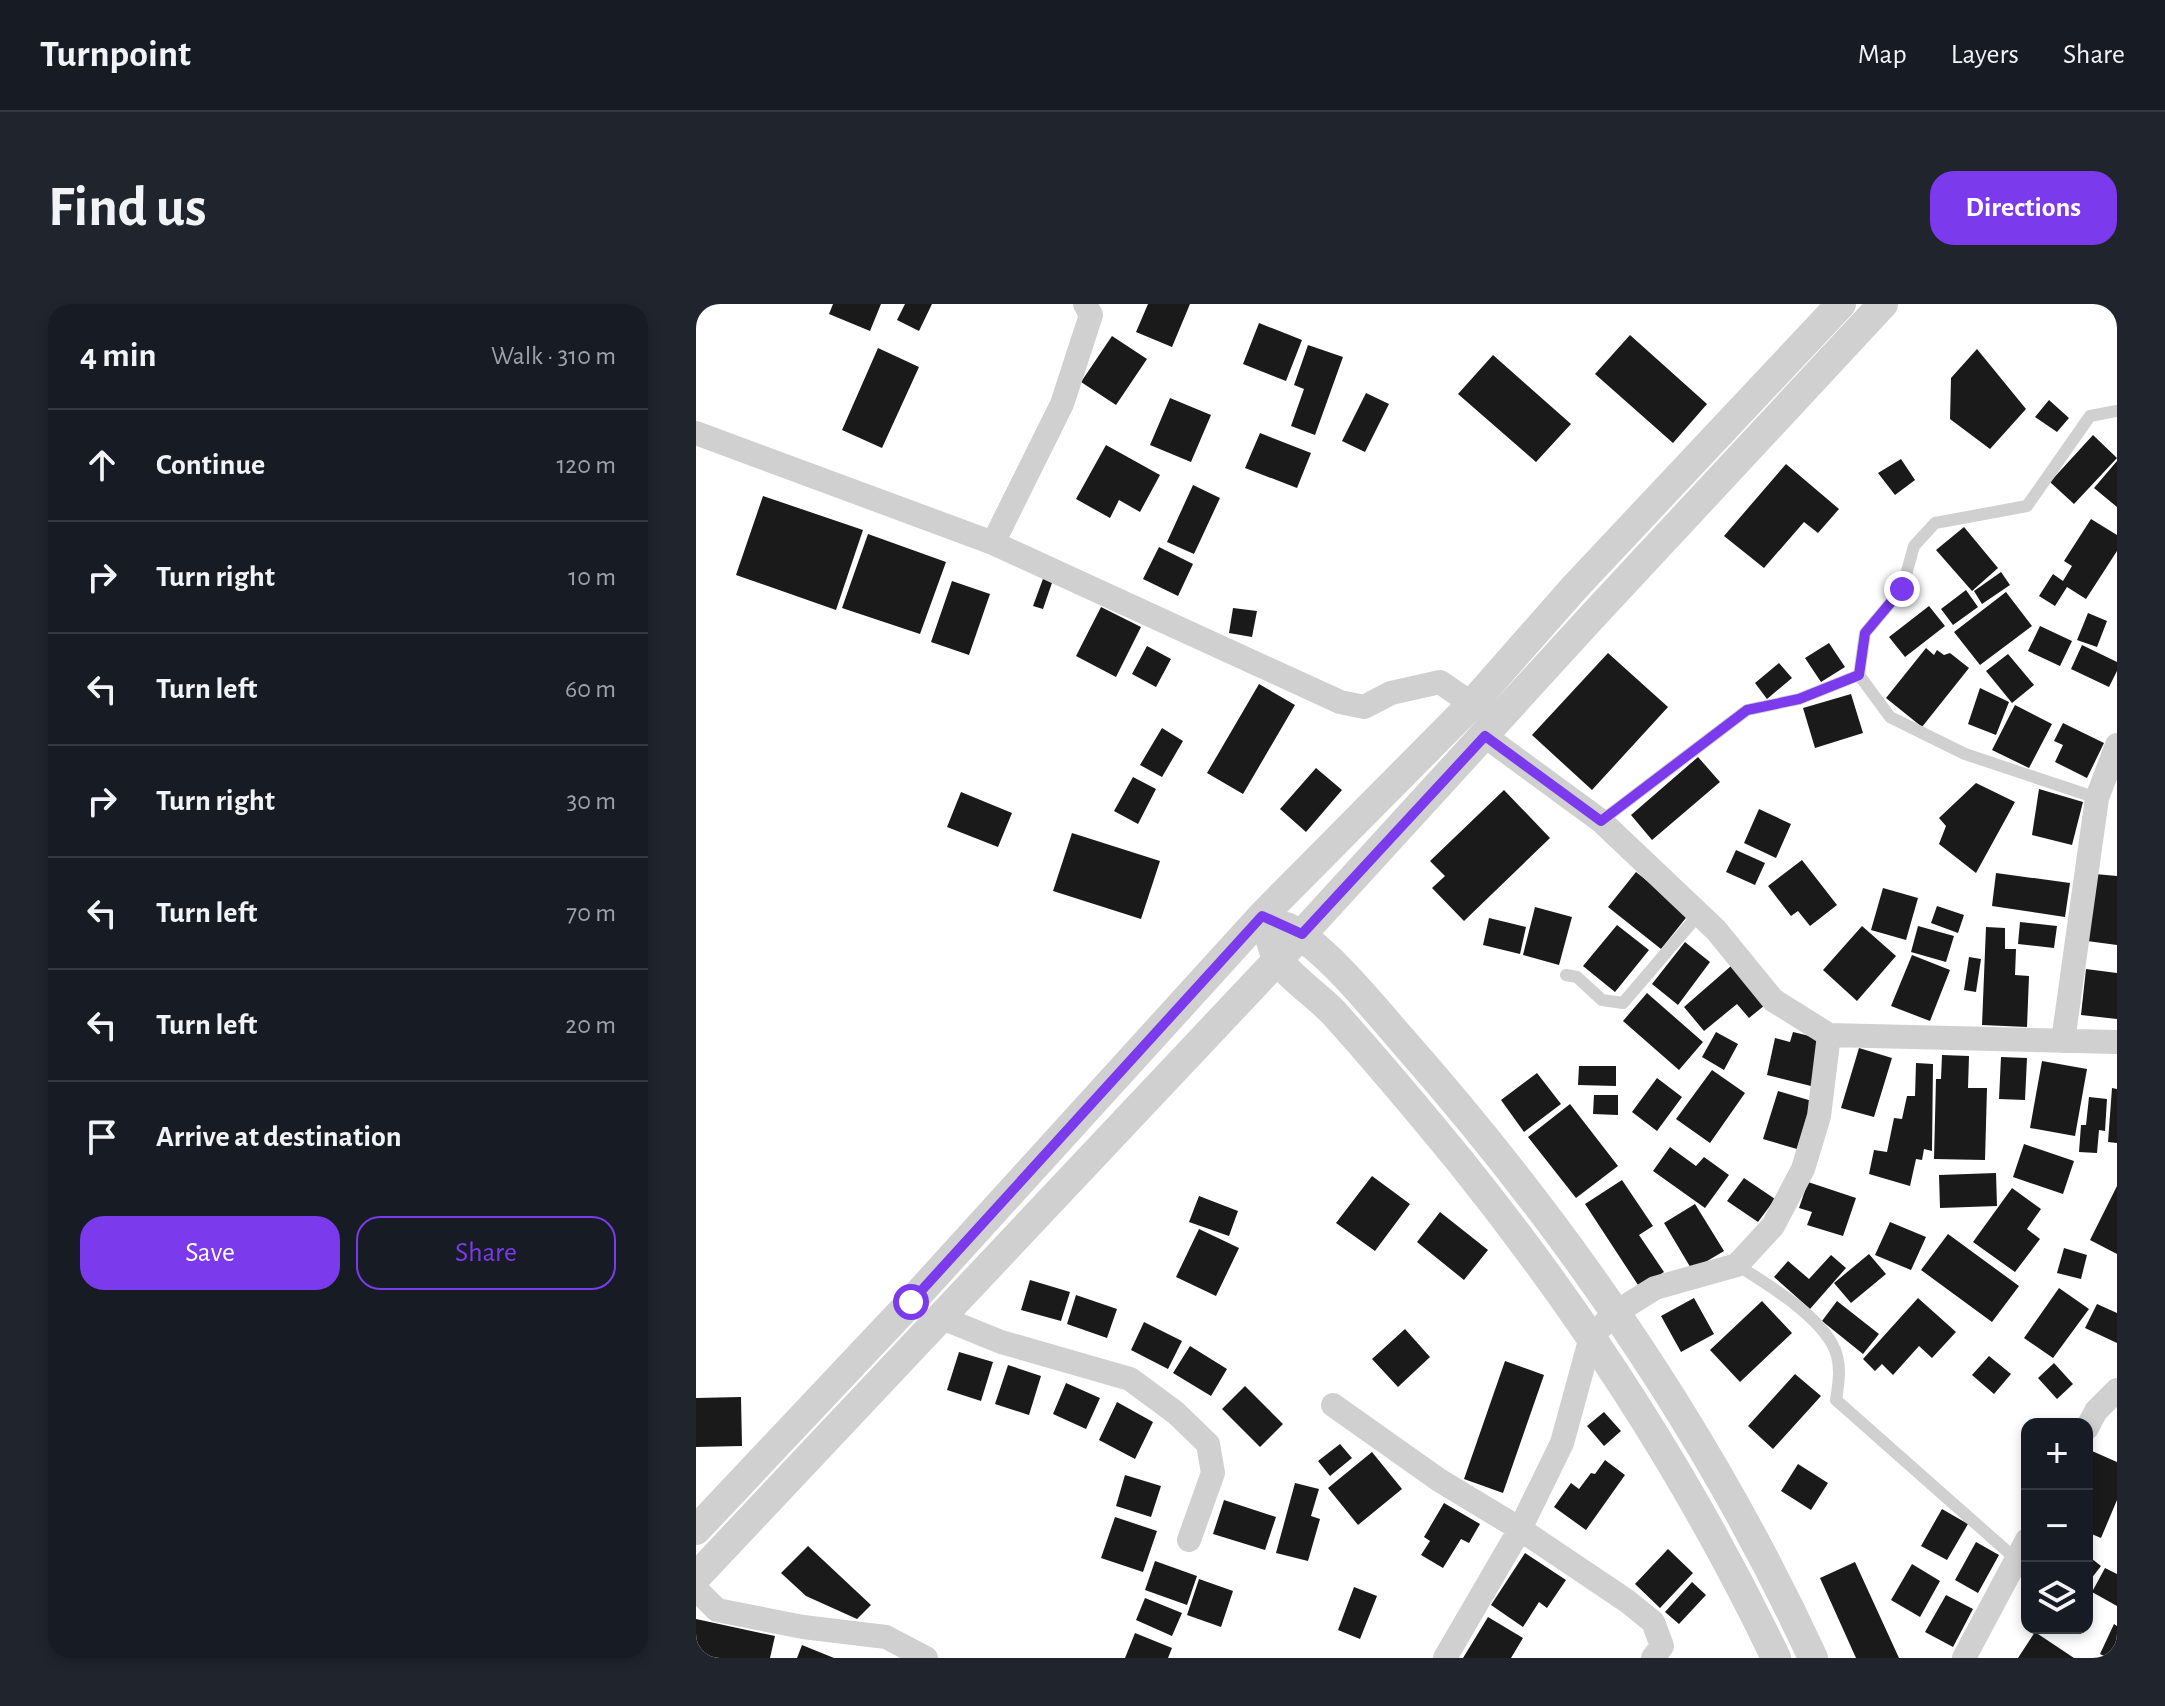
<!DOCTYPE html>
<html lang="en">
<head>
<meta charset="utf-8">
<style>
  :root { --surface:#171b24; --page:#20242c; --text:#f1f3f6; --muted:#9ea1a6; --line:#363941; --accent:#7c3aed }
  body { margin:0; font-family:"Alegreya Sans",sans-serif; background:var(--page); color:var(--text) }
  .controls { position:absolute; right:24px; bottom:24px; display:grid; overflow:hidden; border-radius:16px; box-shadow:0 4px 12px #0003 }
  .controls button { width:72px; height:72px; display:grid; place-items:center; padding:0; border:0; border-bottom:2px solid var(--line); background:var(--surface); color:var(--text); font:40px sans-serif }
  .stop { position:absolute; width:24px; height:24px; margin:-18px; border:6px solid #7c3aed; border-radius:50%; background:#fff }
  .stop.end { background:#7c3aed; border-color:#fff; box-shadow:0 2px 8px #0008 }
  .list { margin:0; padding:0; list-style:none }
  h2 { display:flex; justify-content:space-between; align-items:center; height:104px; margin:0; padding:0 32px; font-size:34px }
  h2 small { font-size:26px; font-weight:400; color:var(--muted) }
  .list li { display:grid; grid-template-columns:52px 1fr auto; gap:24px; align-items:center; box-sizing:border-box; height:112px; padding:0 32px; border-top:2px solid var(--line) }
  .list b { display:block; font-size:30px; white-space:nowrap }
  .list em { font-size:26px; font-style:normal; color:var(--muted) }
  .actions { display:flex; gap:16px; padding:24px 32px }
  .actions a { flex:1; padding:18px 0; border:2px solid var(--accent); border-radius:24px; text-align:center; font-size:28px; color:var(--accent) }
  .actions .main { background:var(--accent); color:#fff }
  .icon { flex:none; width:44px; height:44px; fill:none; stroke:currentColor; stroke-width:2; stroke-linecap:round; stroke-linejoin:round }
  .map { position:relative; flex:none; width:1421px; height:1354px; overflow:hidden; border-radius:24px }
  header { display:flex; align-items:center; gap:48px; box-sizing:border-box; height:112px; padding:0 40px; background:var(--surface); border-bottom:2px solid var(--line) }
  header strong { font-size:38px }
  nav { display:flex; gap:44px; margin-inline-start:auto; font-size:28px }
  .intro { display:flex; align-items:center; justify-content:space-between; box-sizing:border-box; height:192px; padding:0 48px }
  h1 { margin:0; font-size:56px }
  .button { padding:20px 36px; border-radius:24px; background:var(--accent); color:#fff; font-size:28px; font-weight:700 }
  main { display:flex; gap:48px; padding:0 48px }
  aside { flex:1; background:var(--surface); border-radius:24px; box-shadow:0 4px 12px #0003 }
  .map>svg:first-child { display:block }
  .building { fill:#1a1a1a }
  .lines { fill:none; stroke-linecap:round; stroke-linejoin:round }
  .service { stroke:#d0d0d0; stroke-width:12 }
  .minor { stroke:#d0d0d0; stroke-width:24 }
  .tertiary { stroke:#d0d0d0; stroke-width:30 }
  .route { stroke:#7c3aed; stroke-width:10 }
</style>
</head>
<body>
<header>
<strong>Turnpoint</strong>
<nav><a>Map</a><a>Layers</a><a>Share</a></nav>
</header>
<div class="intro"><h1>Find us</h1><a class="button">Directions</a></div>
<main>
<aside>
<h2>4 min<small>Walk · 310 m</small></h2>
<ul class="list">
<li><svg class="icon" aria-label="ahead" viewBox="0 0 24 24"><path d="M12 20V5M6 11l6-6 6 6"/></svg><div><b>Continue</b></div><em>120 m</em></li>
<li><svg class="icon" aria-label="right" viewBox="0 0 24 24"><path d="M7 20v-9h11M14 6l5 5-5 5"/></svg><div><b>Turn right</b></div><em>10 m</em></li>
<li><svg class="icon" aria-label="left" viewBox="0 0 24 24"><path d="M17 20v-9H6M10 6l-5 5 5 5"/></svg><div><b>Turn left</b></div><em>60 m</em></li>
<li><svg class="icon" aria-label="right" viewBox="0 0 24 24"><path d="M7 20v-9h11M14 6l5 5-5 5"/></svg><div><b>Turn right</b></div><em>30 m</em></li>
<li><svg class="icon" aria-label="left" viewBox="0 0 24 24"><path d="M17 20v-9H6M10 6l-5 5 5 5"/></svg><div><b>Turn left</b></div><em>70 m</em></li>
<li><svg class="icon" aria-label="left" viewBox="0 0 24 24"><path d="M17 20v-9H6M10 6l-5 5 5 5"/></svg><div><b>Turn left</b></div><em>20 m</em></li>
<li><svg class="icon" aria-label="arrive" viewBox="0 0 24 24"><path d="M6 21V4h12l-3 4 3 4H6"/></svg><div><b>Arrive at destination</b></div></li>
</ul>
<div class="actions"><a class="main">Save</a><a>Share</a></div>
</aside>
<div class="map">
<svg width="1421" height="1354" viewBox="0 0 1421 1354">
  <rect width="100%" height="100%" fill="#fff"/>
  <path class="building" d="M137,0H185L174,27L133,10Z
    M209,0H236L223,27L201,16Z
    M452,0H494L476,43L440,28Z
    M563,19L606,36L590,77L547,60Z
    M934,31L1011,100L977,139L899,70Z
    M416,32L451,55L420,101L385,78Z
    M612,41L647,53L619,131L595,122L608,85L598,81Z
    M182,44L223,63L186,144L146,126Z
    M1281,45L1330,105L1294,145L1254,115L1255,74Z
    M797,51L875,120L840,158L762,90Z
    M670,89L693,100L669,148L646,137Z
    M474,94L515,111L495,158L454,141Z
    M1353,96L1373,114L1361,128L1339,113Z
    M564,129L615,149L601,184L549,164Z
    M1397,131L1421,154L1378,200L1354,178Z
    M410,141L464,171L444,208L423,196L414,214L380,195Z
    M1205,155L1219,176L1199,191L1182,169Z
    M1421,157V203L1398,184Z
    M1090,160L1143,205L1122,229L1108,218L1068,264L1028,232Z
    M497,181L524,194L498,250L471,238Z
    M67,192L167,226L140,306L40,271Z
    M1395,215L1421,231V247L1390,295L1371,283L1359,302L1343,292L1357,270L1367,277L1376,262L1368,257Z
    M1268,223L1302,264L1276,287L1240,246Z
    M172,230L250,258L224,330L146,304Z
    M463,243L497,260L482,292L447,275Z
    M1305,268L1314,281L1286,300L1278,287Z
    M348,272L357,276L347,305L337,302Z
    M256,277L294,290L273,351L235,338Z
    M1270,286L1282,303L1257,321L1245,305Z
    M1310,288L1336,322L1284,361L1258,328Z
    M1233,302L1249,322L1209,353L1193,333Z
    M405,303L445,323L420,373L380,352Z
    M537,304L561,307L556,333L533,329Z
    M1392,309L1411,317L1401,343L1381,336Z
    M1344,322L1376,337L1364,362L1332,347Z
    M1133,339L1149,363L1125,378L1109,354Z
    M1386,341L1421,358V367L1413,383L1375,365Z
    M451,342L475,355L460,383L436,370Z
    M1230,344L1238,351L1241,346L1248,351L1254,349L1273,364L1226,423L1190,394Z
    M912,349L972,403L896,486L836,431Z
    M1312,350L1338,381L1316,399L1290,367Z
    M1083,359L1096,374L1071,395L1059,379Z
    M563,380L599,401L547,490L511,469Z
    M1284,384L1313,398L1300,431L1272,420Z
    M1155,390L1167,429L1119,444L1107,404Z
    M1319,401L1356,420L1333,464L1296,446Z
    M1367,419L1408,439L1391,474L1359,458L1367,441L1358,437Z
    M466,424L487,437L466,473L444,461Z
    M1002,453L1024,478L956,536L935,511Z
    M620,464L646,486L610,528L584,505Z
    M437,473L460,485L442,520L418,507Z
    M1280,479L1319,498L1280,569L1243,540L1250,522L1243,514Z
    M1343,485L1387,498L1376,541L1336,531Z
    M808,486L854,534L768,617L736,584L749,572L734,557Z
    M265,488L316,509L302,543L251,523Z
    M1063,505L1095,520L1080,554L1048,539Z
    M376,529L464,557L445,615L357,587Z
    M1040,546L1069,559L1059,581L1030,568Z
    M1106,556L1141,601L1114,622L1102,607L1095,612L1072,582Z
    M940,568L993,610L965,645L912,603Z
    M1300,569L1374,579L1369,613L1296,602Z
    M1399,570L1421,572V641L1391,637Z
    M1187,584L1222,594L1210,636L1175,626Z
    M1241,602L1268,611L1262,629L1235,619Z
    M839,603L876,613L863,661L827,651Z
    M793,614L830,623L824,650L787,641Z
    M1324,618L1361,622L1358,644L1322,640Z
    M921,621L953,646L919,688L887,662Z
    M1166,622L1200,652L1161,697L1127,666Z
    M1222,622L1258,632L1250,658L1215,648Z
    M1290,623L1309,624V645H1320L1319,671L1333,672L1331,723L1286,721Z
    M989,638L1014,658L982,701L956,680Z
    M1216,651L1254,666L1234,717L1195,702Z
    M1273,653L1285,655L1280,688L1268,686Z
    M1035,662L1069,701L1053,714L1041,700L1008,727L988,703Z
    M1390,665L1421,669V715L1385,711Z
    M951,689L1007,738L983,766L927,717Z
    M1020,728L1042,740L1028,766L1006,753Z
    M1097,728L1126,735L1115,782L1071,771L1079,734L1094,738Z
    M1163,744L1196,754L1178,813L1145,804Z
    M1246,751L1273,752L1272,784H1291L1289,856L1238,855L1240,775H1245Z
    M1305,753L1331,754L1329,796L1303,795Z
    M1346,757L1391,765L1379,832L1334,824Z
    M1220,759L1237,760L1236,847L1228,845L1226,856L1220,855L1214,882L1173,870L1178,846L1191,848L1198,814L1206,815L1211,792H1219Z
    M883,762H920V782L882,781Z
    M1016,766L1049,789L1014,839L980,815Z
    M841,769L865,800L828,828L805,796Z
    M961,774L986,793L961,827L936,808Z
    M1416,784L1421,785V839L1412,838Z
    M1082,787L1116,797L1101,845L1067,835Z
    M898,791H922V811L897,810Z
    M1393,793L1411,795L1409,827L1403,826L1401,849L1383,848L1385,821H1390Z
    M874,800L922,862L880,894L832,833Z
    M1328,840L1378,857L1367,890L1317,873Z
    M974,843L1000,862L1008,853L1033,871L1009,904L957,867Z
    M1300,869L1301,902L1244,904L1243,871Z
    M676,872L714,900L679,947L640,919Z
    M1048,874L1079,895L1062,918L1031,897Z
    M926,876L957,922L943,931L968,968L944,984L889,900Z
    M1112,878L1160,894L1147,932L1111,921L1116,908L1103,904Z
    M1421,882V950L1394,936Z
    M1316,884L1345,905L1331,925L1344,935L1319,968L1277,938Z
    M503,892L542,907L533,932L493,918Z
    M999,900L1028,947L996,966L968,919Z
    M744,908L792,946L768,976L721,938Z
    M1194,918L1230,933L1215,966L1179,951Z
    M503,925L543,944L520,992L480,973Z
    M1252,930L1323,982L1296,1018L1225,966Z
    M1368,944L1391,951L1385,975L1361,969Z
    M1173,950L1190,970L1155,999L1138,979Z
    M1135,951L1150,964L1114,1005L1078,973L1092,957L1113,975Z
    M334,976L374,988L365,1017L325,1006Z
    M1363,984L1393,1005L1357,1054L1328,1034Z
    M380,991L421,1005L411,1034L371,1020Z
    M998,994L1018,1030L985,1048L965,1012Z
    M1222,994L1260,1028L1236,1054L1223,1042L1197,1071L1186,1060L1179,1067L1167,1055Z
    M1066,997L1096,1029L1044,1078L1014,1046Z
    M1141,997L1183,1030L1167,1050L1126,1017Z
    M1401,1000L1421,1009V1039L1389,1024Z
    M448,1018L486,1037L472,1065L435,1046Z
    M709,1025L734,1053L702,1083L676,1055Z
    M494,1042L531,1065L515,1092L477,1069Z
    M263,1048L297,1058L285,1097L251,1086Z
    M1293,1052L1315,1070L1298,1090L1276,1071Z
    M809,1057L848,1071L807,1189L768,1175Z
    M1358,1059L1377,1080L1361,1095L1342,1074Z
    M312,1061L345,1072L333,1111L299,1100Z
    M1099,1070L1125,1092L1077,1145L1052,1122Z
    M370,1079L404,1094L390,1125L357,1110Z
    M549,1082L587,1120L564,1143L526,1105Z
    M45,1093L46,1142L0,1143V1094Z
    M421,1098L457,1118L439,1155L403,1136Z
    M908,1108L925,1127L908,1142L891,1122Z
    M644,1140L656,1154L634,1172L622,1157Z
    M1396,1147L1421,1158V1196L1405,1234L1391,1228V1159Z
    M676,1148L706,1185L662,1221L632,1184Z
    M909,1156L929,1171L890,1226L858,1203L875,1179L883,1185L895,1169L899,1170Z
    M1102,1160L1132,1179L1115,1206L1085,1187Z
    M429,1171L465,1182L455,1213L420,1202Z
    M599,1179L623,1185L615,1212L624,1215L612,1257L580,1249Z
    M528,1196L580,1213L569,1246L517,1230Z
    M748,1199L784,1220L773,1239L765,1235L747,1264L725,1251L734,1237L728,1233Z
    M1246,1205L1272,1220L1251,1256L1225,1242Z
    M419,1213L461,1227L447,1268L405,1254Z
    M1280,1238L1303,1251L1282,1289L1259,1276Z
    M112,1242L175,1301L161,1315L110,1292L85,1269Z
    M972,1245L997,1269L964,1304L939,1280Z
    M829,1249L870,1276L851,1304L843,1298L827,1323L795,1301Z
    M1391,1251L1405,1262L1391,1280Z
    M459,1257L501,1272L491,1301L449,1286Z
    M1159,1258L1203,1354H1160L1124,1274Z
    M1216,1260L1244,1277L1224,1313L1195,1296Z
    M1409,1264L1421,1270V1302L1396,1288Z
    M503,1275L537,1287L525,1323L491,1311Z
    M996,1278L1010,1291L983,1320L969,1308Z
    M658,1283L681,1292L664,1335L642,1326Z
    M1250,1291L1277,1305L1257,1343L1229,1328Z
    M449,1294L486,1309L476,1332L440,1316Z
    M792,1313L827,1334L815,1354H767Z
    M0,1315L79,1332L74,1354H0Z
    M1418,1320L1421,1322V1354H1412L1404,1350Z
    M1339,1328L1378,1354H1322Z
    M439,1329L476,1344L472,1354H429Z
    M106,1341L138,1354H101Z"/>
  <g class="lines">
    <path class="service" d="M1401,494L1269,450L1194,413L1163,371L1169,329L1206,285L1218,242L1239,219L1331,202L1394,112L1421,107
      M905,517L1051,406L1103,395L1163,371
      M870,671L881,673L906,696L927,699L1003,610
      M1041,961C1071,980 1132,1016 1141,1052C1145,1066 1142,1083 1140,1096L1321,1256"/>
    <path class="minor" d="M0,129L297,239L644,398L668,403L695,389L744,378L776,400
      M297,239L366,100L395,11L389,0
      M789,432L905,517L1020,626L1077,696L1133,731L1421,738
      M1367,737L1401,494L1421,441
      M246,1014L305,1038L434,1075L480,1109L512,1140L517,1169L493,1236
      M637,1101L743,1176L824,1225L931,1297L957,1318L966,1342L957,1354
      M1391,1124L1400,1107L1421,1086
      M0,1285L21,1306L107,1323L190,1333L230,1354
      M749,1354L824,1225L866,1139L895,1033L919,1009L959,984L1041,961L1077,922L1107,865L1123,812L1133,731
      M1268,1354L1331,1236"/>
    <path class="tertiary" d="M590,623C627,640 678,704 706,736C870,922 1013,1129 1117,1354
      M575,637C577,642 578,649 581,654C591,671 623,693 638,709C681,757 723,807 764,857C888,1011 995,1176 1080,1354
      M0,1226L215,998L566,612L776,400L878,284L1145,0
      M0,1273L606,630L893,316L1187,0"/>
  </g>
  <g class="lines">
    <path class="route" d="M215,998L566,612L606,630L789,432L905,517L1051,406L1103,395L1163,371L1169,329L1206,285"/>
  </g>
</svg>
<div class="controls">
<button>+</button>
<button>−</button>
<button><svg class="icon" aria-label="layers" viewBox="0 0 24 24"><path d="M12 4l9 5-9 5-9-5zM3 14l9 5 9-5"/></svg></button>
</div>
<div class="stop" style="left:215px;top:998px"></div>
<div class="stop end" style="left:1206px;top:285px"></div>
</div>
</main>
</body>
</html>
